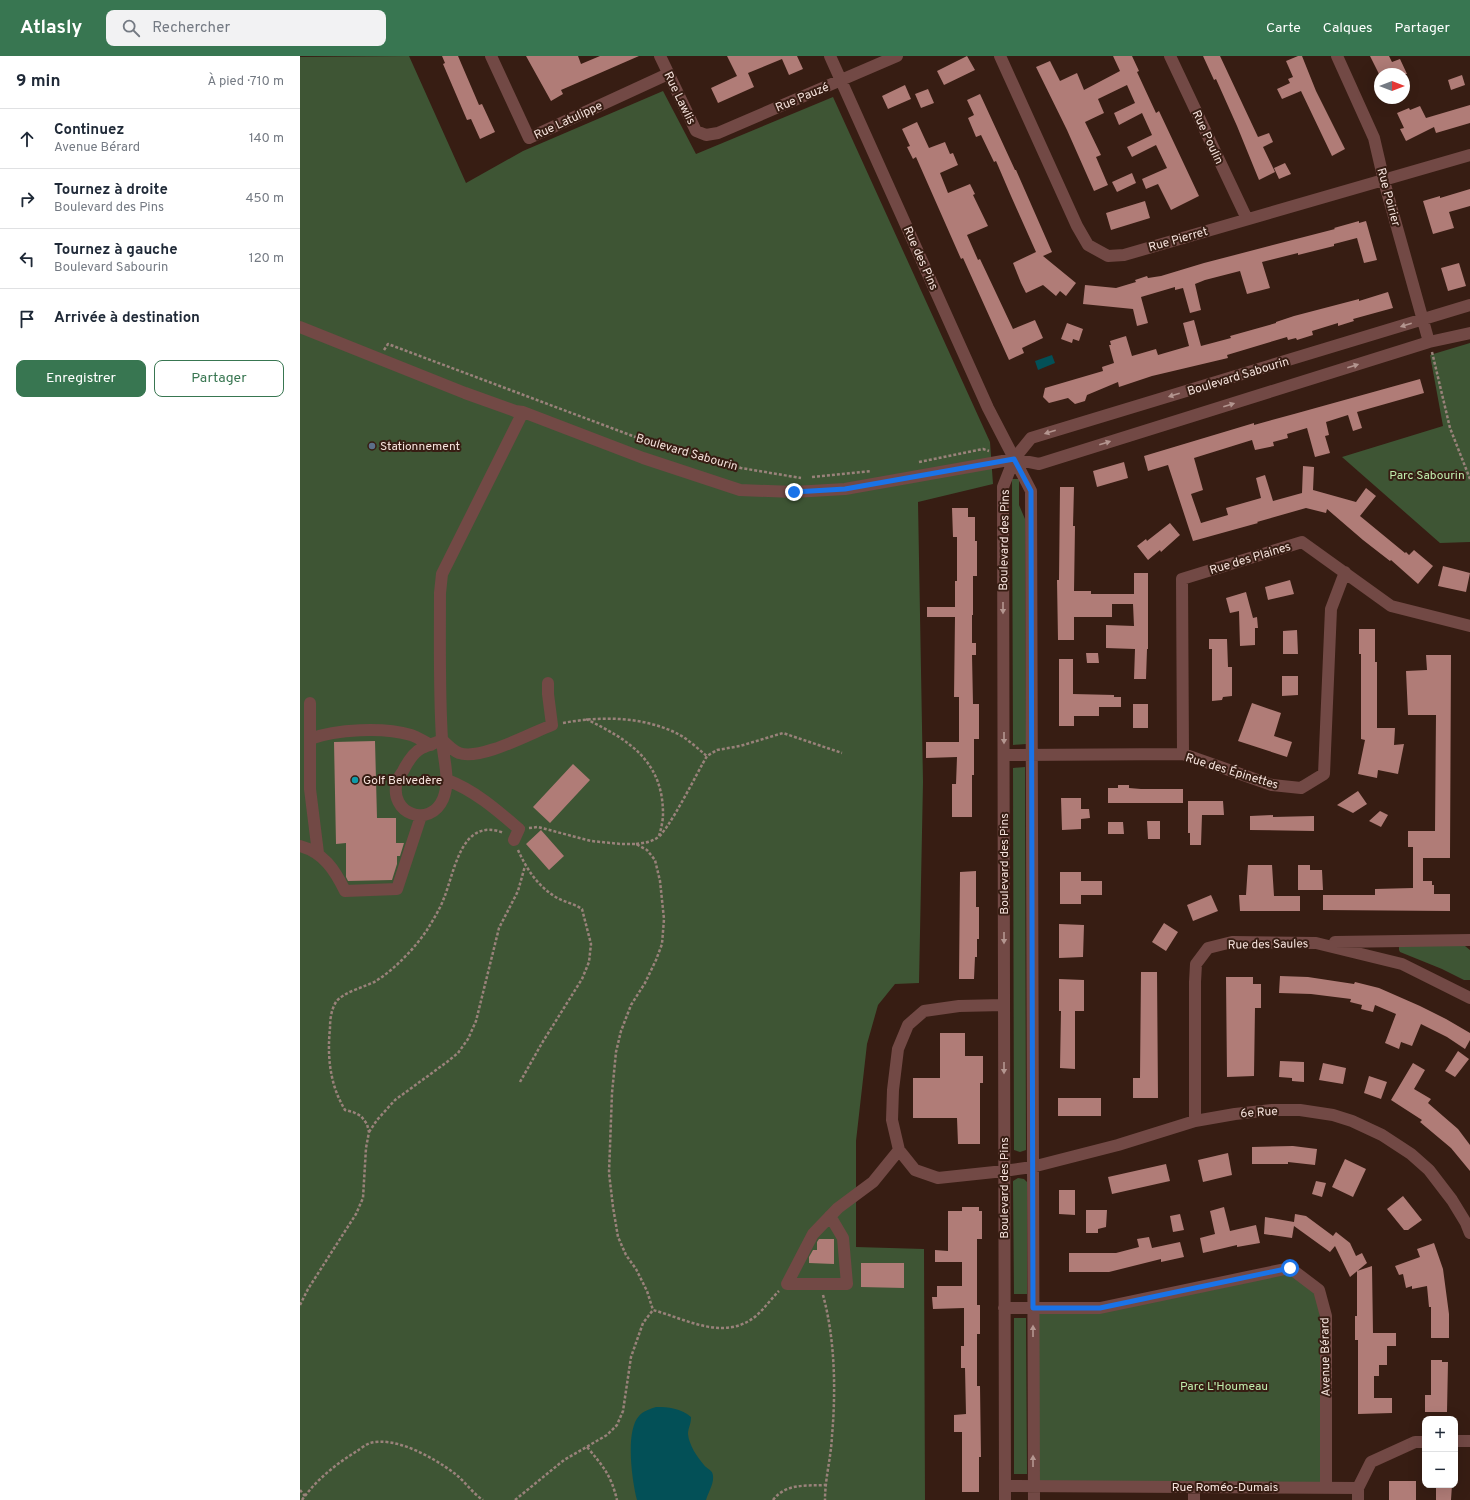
<!DOCTYPE html>
<html lang="fr">
<head>
<meta charset="utf-8">
<style>
  :root { --surface:#fff; --page:#f2f2f3; --text:#1f2937; --muted:#747a83; --line:#e0e1e3; --accent:#387651 }
  body { margin:0; font-family:Overpass,sans-serif; background:var(--page); color:var(--text) }
  .controls { position:absolute; right:12px; bottom:12px; display:grid; overflow:hidden; border-radius:8px; box-shadow:0 4px 16px #0002 }
  .controls button { width:36px; height:36px; display:grid; place-items:center; padding:0; border:0; border-bottom:1px solid var(--line); background:var(--surface); color:var(--text); font:20px sans-serif }
  .compass { position:absolute; left:1074px; top:12px; width:36px; height:36px; border-radius:50%; background:var(--surface); box-shadow:0 4px 16px #0002; rotate:90deg }
  .stop { position:absolute; width:12px; height:12px; margin:-9px; border:3px solid #1a73e8; border-radius:50%; background:#fff }
  .stop.end { background:#1a73e8; border-color:#fff; box-shadow:0 1px 4px #0008 }
  .list { margin:0; padding:0; list-style:none }
  h2 { display:flex; justify-content:space-between; align-items:center; height:52px; margin:0; padding:0 16px; font-size:17px }
  h2 small { font-size:13px; font-weight:400; color:var(--muted) }
  .list li { display:grid; grid-template-columns:26px 1fr auto; gap:12px; align-items:center; box-sizing:border-box; height:60px; padding:0 16px; border-top:1px solid var(--line) }
  .list b { display:block; font-size:15px; white-space:nowrap }
  .list p { margin:0; font-size:13px; white-space:nowrap; color:var(--muted) }
  .list em { font-size:13px; font-style:normal; color:var(--muted) }
  .actions { display:flex; gap:8px; padding:12px 16px }
  .actions a { flex:1; padding:9px 0; border:1px solid var(--accent); border-radius:8px; text-align:center; font-size:14px; color:var(--accent) }
  .actions .main { background:var(--accent); color:#fff }
  .icon { flex:none; width:22px; height:22px; fill:none; stroke:currentColor; stroke-width:2; stroke-linecap:round; stroke-linejoin:round }
  .map { position:relative; flex:none; width:1170px; height:1444px; overflow:hidden }
  header { display:flex; align-items:center; gap:24px; box-sizing:border-box; height:56px; padding:0 20px; background:var(--accent); color:#fff }
  header strong { font-size:19px }
  nav { display:flex; gap:22px; margin-inline-start:auto; font-size:14px }
  .search { width:280px; height:36px; background:var(--page); display:flex; align-items:center; gap:10px; box-sizing:border-box; padding:0 14px; border-radius:8px; color:var(--muted); font-size:15px }
  main { display:flex }
  aside { flex:1; background:var(--surface) }
  .map>svg:first-child { display:block }
  .green { fill:#3e5534 }
  .water { fill:#035057 }
  .building { fill:#b07c77 }
  .lines { fill:none; stroke-linecap:round; stroke-linejoin:round }
  .path { stroke:#99827a; stroke-width:2.5; stroke-dasharray:3 2; stroke-linecap:butt }
  .minor { stroke:#724945; stroke-width:12 }
  .oneway { fill:#b49690 }
  .route { stroke:#1a73e8; stroke-width:5 }
  .service-dot { fill:#5c6f8a; stroke:#371d13; stroke-width:1.5 }
  .culture-dot { fill:#0f9aa8; stroke:#371d13; stroke-width:1.5 }
  .labels { text-anchor:middle; stroke-width:4; stroke-linejoin:round; paint-order:stroke }
  .street-label { font-size:12px; fill:#f5e2dc; stroke:#371d13 }
  .poi-label { font-size:12px; fill:#f5e2dc; stroke:#371d13; text-anchor:start }
  .park-label { font-size:12px; fill:#c0edad; stroke:#371d13 }
</style>
</head>
<body>
<header>
<strong>Atlasly</strong>
<div class="search"><svg class="icon" aria-label="search" viewBox="0 0 24 24"><circle cx="10" cy="10" r="6"/><path d="M15 15l6 6"/></svg>Rechercher</div>
<nav><a>Carte</a><a>Calques</a><a>Partager</a></nav>
</header>
<main>
<aside>
<h2>9 min<small>À pied · 710 m</small></h2>
<ul class="list">
<li><svg class="icon" aria-label="ahead" viewBox="0 0 24 24"><path d="M12 20V5M6 11l6-6 6 6"/></svg><div><b>Continuez</b><p>Avenue Bérard</p></div><em>140 m</em></li>
<li><svg class="icon" aria-label="right" viewBox="0 0 24 24"><path d="M7 20v-9h11M14 6l5 5-5 5"/></svg><div><b>Tournez à droite</b><p>Boulevard des Pins</p></div><em>450 m</em></li>
<li><svg class="icon" aria-label="left" viewBox="0 0 24 24"><path d="M17 20v-9H6M10 6l-5 5 5 5"/></svg><div><b>Tournez à gauche</b><p>Boulevard Sabourin</p></div><em>120 m</em></li>
<li><svg class="icon" aria-label="arrive" viewBox="0 0 24 24"><path d="M6 21V4h12l-3 4 3 4H6"/></svg><div><b>Arrivée à destination</b></div></li>
</ul>
<div class="actions"><a class="main">Enregistrer</a><a>Partager</a></div>
</aside>
<div class="map">
<svg width="1170" height="1444" viewBox="0 0 1170 1444">
  <rect width="100%" height="100%" fill="#371d13"/>
  <path class="green" d="M109,0L166,127L223,95L363,35L396,98L533,41L690,386L693,428L618,446L623,726L619,927L595,928L578,949L567,988L556,1085V1191L624,1193L625,1444H0V1Z
    M1170,287V486L1140,487L1042,401L1143,370L1130,299Z
    M712,423H719V449L725,463L726,688L713,689Z
    M725,711L726,1094L720,1096L714,1094L713,712Z
    M1099,890H1165L1170,894V924H1164L1142,913L1100,896L1099,894Z
    M718,1122L724,1123L727,1126V1238H714L713,1125Z
    M990,1212L1019,1234L1026,1431L734,1430L733,1252H800Z
    M714,1262H726L727,1418H714Z"/>
  <path class="water" d="M752,299L755,307L738,314L735,305Z
    M356,1351C368,1351 381,1352 391,1361C391,1369 388,1372 388,1378C389,1389 397,1401 404,1409C407,1413 413,1414 413,1420C414,1428 408,1437 406,1444H337C332,1425 325,1375 339,1360C343,1355 350,1353 356,1351Z"/>
  <path class="building" d="M142,0H158L179,49L182,48L195,76L180,83L171,63L167,64L143,8L145,7Z
    M226,0H278L281,8L300,0H339L261,34L263,38L251,45Z
    M427,0H497L503,13L489,19L482,3L448,17L454,31L418,47L411,32L437,20Z
    M667,0L675,14L644,29L637,15Z
    M813,0H832L839,15L837,16L856,57L859,55L899,140L871,154L858,128L846,133L842,123L867,112L856,89L832,101L827,91L852,79L842,57L819,69L814,57L835,47L827,29L798,43L804,57L785,66L801,99L796,101L808,129L794,135L767,74L736,11L750,5L760,25L777,17L784,34L820,15Z
    M903,0H920L958,81L969,77L973,86L963,91L975,116L959,124L937,70L916,23L914,24Z
    M998,0H1002L1016,35L1045,93L1032,100L1001,35L982,43L977,33L990,27L988,23L993,21L986,5Z
    M1070,0H1089L1092,6L1100,3L1107,18H1079Z
    M1162,19L1165,29L1151,34L1148,24Z
    M605,29L611,43L588,53L582,40Z
    M628,33L634,47L621,52L615,38Z
    M680,38L715,114H716L752,196L743,200L776,227L766,240L760,235L756,240L743,229L726,237L721,227L713,207L736,196L711,140L696,105L694,106L681,79L676,81L668,62L674,59L667,44Z
    M1170,49V67L1136,77L1134,71L1106,85L1100,73L1104,72L1097,57L1109,52L1110,54L1120,50L1126,62Z
    M617,66L629,92L645,86L650,98L653,97L658,109L640,117L648,137L670,128L675,138L673,139L688,170L667,179L678,204L680,203L713,273L735,264L743,282L722,292L724,297L709,304L663,202L661,203L616,101L613,103L607,91L610,90L602,73Z
    M985,107L991,118L979,123L974,112Z
    M832,117L836,127L817,136L812,126Z
    M1170,133V150L1149,156L1154,172L1133,178L1123,145L1140,140V142Z
    M845,145L850,162L811,174L806,157Z
    M1059,165V167L1066,165L1077,204L1064,207L1057,182L1034,188V190L998,199V197L962,206L970,232L947,238L940,215L905,224L895,228L901,254L890,257L883,232L875,234V231L841,241L848,267L837,270L833,253L783,248L785,229L816,232L836,226L835,224L847,220L848,222L861,220L904,207L1035,173L1034,172Z
    M1159,207L1166,230L1148,235L1141,212Z
    M1088,236L1093,252L1053,263L1054,265L1038,270V267L1012,275L1013,279L997,284L996,282L988,284L987,281L927,299L928,302L852,320L819,331L818,326L787,339L785,345L775,348L768,342L749,347L743,341L745,332L803,315L802,311L814,307L809,289H811L810,285L826,280L832,300L856,293L858,299L889,290L883,267L894,264L901,290L931,282L930,280L976,267V266L994,260L1059,243V245Z
    M767,267L783,273L779,285L773,283L772,287L761,283Z
    M1120,323L1124,337L1057,356L1062,372L1053,375L1048,359L1026,366L1029,379L1025,380L1030,397L1015,401L1007,372L987,378L988,382L973,386L974,390L955,394L952,384L894,402L903,434L891,438L901,467L928,459L926,452L961,442L956,422L965,419L973,445L1002,437L1003,410L1014,411L1013,434L1056,446L1066,432L1076,440L1060,460L1105,497L1106,496L1109,499L1114,494L1133,510L1118,528L1091,504L1090,505L1063,484L1027,453L1026,457L1006,452L957,466L958,467L893,485L868,409L848,415L844,400L954,367V369L994,358Z
    M824,406L828,422L797,431L793,415Z
    M760,431H774L773,470H775L774,535H791V538H834V517H848V593H847L846,623H834L835,593L806,592V569L834,570L833,548H812V561H774V584H758L757,524H759Z
    M652,452H668V461H675V485H677V520H673V559H672V587H676V599H672L673,648H679V683H674V719H672V761H652V728H656L657,701L626,702V686H659V641H654L655,561H627V551H655V525H657V481H653Z
    M870,467L880,479L861,496L860,494L848,504L837,490L846,483L847,485Z
    M1143,510L1170,517L1166,536L1138,530Z
    M990,524L994,538L968,544L965,531Z
    M946,536L953,562L957,561L958,572H955V589L940,590L939,555L930,557L926,542Z
    M1059,573H1075V606H1077V672H1095L1094,689L1104,688L1098,718L1078,714L1077,722L1058,718L1065,684L1061,683V598H1059Z
    M997,574L998,598H983V575Z
    M909,583H927L928,611H932V640L923,641L922,644L912,645V593H909Z
    M786,597H798L799,607H787Z
    M1126,599H1151L1150,802H1123V825H1132V829H1134V838H1150V855L1023,854V839H1075V833L1113,832V791H1108V775H1135L1136,659H1108L1106,615L1127,614Z
    M759,603H773V638L814,639V641H821V651H799V660H774V670H759Z
    M982,620H998V639L982,640Z
    M952,647L981,657L974,680L992,686L987,701L938,685Z
    M833,648H848V672H833Z
    M75,685L77,762H96V787H104L100,800H97V808L92,824L48,825L46,821V787L36,788L34,686Z
    M273,708L290,724L250,767L233,751Z
    M818,729H829V732L841,733H883V747H808V732H818Z
    M1058,735L1067,748L1053,757L1037,749Z
    M761,742H781V753H789L790,762L781,763V773L762,774Z
    M888,745H923L924,759H902L901,789H890V777H888Z
    M1080,755L1088,759L1081,771L1069,765Z
    M973,759V761L1014,760V775L950,774V760Z
    M847,765H860V783H848Z
    M808,766H823L824,778H808Z
    M241,774L264,800L249,814L226,788Z
    M948,809H972L974,840H1000V855H940L939,839H946Z
    M998,809H1010V814H1022L1023,834H998Z
    M676,815V851H679V883H677V901H675L674,923H659L660,816Z
    M760,816H781V825H802V839H781V848H760Z
    M911,839L918,855L893,865L887,849Z
    M864,867L878,876L866,895L852,886Z
    M759,868L784,869L783,901L759,902Z
    M841,916H857L858,1042H833V1022H840Z
    M980,920L1008,921L1054,928L1055,926L1079,932L1120,950L1146,963L1170,977V984L1165,993L1147,981L1121,968L1112,990L1101,986L1099,993L1085,987L1096,958L1075,949L1073,956L1061,953L1062,949L1050,946L1051,943L1011,938L979,937Z
    M926,921H953V928H961V952H955L954,1020L927,1021Z
    M759,923L784,924V955H775V1013L760,1012L761,955H759Z
    M640,977H665V1000H683V1027H680V1088H658L657,1062H613V1022H640Z
    M1158,995L1169,1003L1155,1021L1145,1015Z
    M980,1005L1004,1006V1026L992,1025V1022L979,1021Z
    M1023,1007L1046,1012L1043,1028L1019,1024Z
    M1113,1007L1125,1014L1114,1033L1131,1043L1128,1047L1158,1073L1170,1089V1115L1151,1092L1120,1066L1122,1064L1091,1044Z
    M1069,1020L1087,1026L1081,1043L1064,1037Z
    M758,1042H801V1060H758Z
    M993,1090L1017,1093L1015,1109L988,1106V1108H952V1091Z
    M928,1097L932,1119L903,1126L898,1104Z
    M1045,1103L1066,1113L1053,1141L1032,1131Z
    M866,1108L870,1125L812,1138L808,1121Z
    M1016,1125L1026,1127L1022,1141L1012,1138Z
    M759,1134H775V1159L759,1158Z
    M1103,1140L1122,1164L1108,1174H1104L1087,1153Z
    M662,1151H679V1155H682V1183H677V1249H680V1278H677V1330H680L681,1401H679V1436H662V1376H654V1359L666,1358L665,1312H661V1290H664V1252L633,1253L632,1241H637V1230H662V1206H635V1194L648,1195V1155H662Z
    M924,1151L930,1175L956,1169L960,1187L937,1191V1189L903,1197L900,1182L915,1178L910,1155Z
    M786,1154H807L806,1171L798,1173V1177H786Z
    M880,1158L884,1174L873,1176L870,1160Z
    M995,1158L1006,1160L1033,1180L1036,1176L1050,1187L1056,1200L1062,1197L1067,1207L1050,1221L1035,1190L1030,1196L994,1170L992,1182L964,1178L965,1161L994,1166Z
    M849,1181L852,1192L880,1186L884,1201L861,1206V1203L809,1216H769V1197H816L839,1191L837,1183Z
    M519,1183H534V1208L509,1207V1201L513,1194H517V1186Z
    M1134,1187L1143,1213L1149,1258V1282H1131V1251H1129L1127,1230L1112,1233V1230L1106,1232L1103,1218L1099,1219L1095,1210L1120,1201L1117,1193Z
    M561,1207H604V1232L561,1231Z
    M1072,1210L1073,1277H1096V1290H1087V1309H1079V1320H1074V1342H1092V1357L1058,1358V1284H1055V1260H1057V1215Z
    M1131,1304H1142V1306H1148L1147,1356H1125V1339H1131Z
    M1089,1425H1116V1444H1089Z
    M1136,1429H1152L1151,1444H1136Z"/>
  <g class="lines">
    <path class="path" d="M84,294L88,288L354,388L441,412L501,422
      M1132,296L1150,372L1170,423
      M619,406L683,393L689,395
      M512,421L571,415
      M286,663C329,684 363,705 363,758C363,765 361,773 359,780
      M263,667C300,660 343,660 378,678C388,683 398,693 407,700
      M229,772L238,771L291,785L321,788H336L347,794L355,804L360,825L364,863L362,888L356,904L345,927L331,949L321,975L316,996L312,1037L309,1117L313,1151L318,1181L326,1199L336,1213L347,1235L353,1254
      M336,788C344,787 351,786 357,782C368,776 398,715 407,700L417,694L440,690L483,677L542,697
      M218,794C226,812 237,829 254,840C263,846 273,847 282,853L291,888L289,906L282,923L242,987L220,1026
      M69,1076L77,1064L95,1044L147,1006L158,997L168,983L176,965L199,872L218,835L225,810
      M523,1239C535,1283 536,1334 532,1380C531,1402 525,1422 525,1444
      M0,1249L8,1233L56,1158L63,1142L66,1092L69,1076L67,1068L61,1060L53,1056L45,1054C30,1029 27,1001 30,972C30,964 31,954 36,946C43,936 65,931 76,925C96,912 114,893 127,874C133,864 140,853 144,842C155,815 161,760 204,777
      M287,1391C303,1410 311,1419 317,1444
      M0,1434L5,1440
      M2,1444C16,1424 36,1408 57,1395C60,1393 65,1389 70,1387C96,1380 134,1402 154,1417C165,1425 172,1437 183,1444
      M215,1444L264,1404L307,1379L317,1369L323,1355L331,1301L343,1267L353,1254C386,1263 424,1286 456,1260C464,1253 471,1243 479,1235
      M473,1444C486,1427 506,1430 525,1429"/>
    <path class="minor" d="M191,0L229,82L368,18
      M360,0L396,75L406,79L418,77L597,0
      M530,0L688,352L731,435L734,1444
      M700,0L777,170L788,189L808,200L824,199L1170,99
      M870,0L947,163
      M1037,0L1074,82L1084,125L1129,286
      M0,271L165,337L215,355L223,356L343,402L440,434L494,436L545,433L714,403L739,408L1129,286L1170,277
      M223,356L142,518L140,537C140,586 139,634 142,683C143,703 151,724 143,743C130,773 88,758 97,725C98,722 101,718 103,715C107,707 114,696 122,692C128,689 136,687 142,684C147,688 153,695 159,697C180,705 231,677 252,669L248,638V627
      M10,647V733L18,797
      M10,683C36,673 84,671 111,679C118,681 124,686 131,689
      M883,698L882,523L1002,486L1091,550L1170,570
      M704,699L883,698L972,729L1001,732L1024,718L1031,553L1045,516
      M147,724C174,734 197,754 219,773L214,784
      M0,790C23,796 35,814 45,835L97,833L121,760
      M1035,886L1170,884
      M704,949L659,950L624,955L608,969L598,993L593,1034L592,1064L599,1094L615,1114L638,1122L704,1115L732,1111L818,1089L895,1065L935,1058L972,1054H1000L1033,1059L1052,1065L1082,1079L1111,1098L1129,1114L1152,1144L1166,1167L1170,1177
      M895,1065V926L896,908L908,892L932,886L1016,887L1102,908L1170,942
      M530,1160L543,1182L547,1228H487L513,1178L538,1152L573,1126L599,1094
      M704,1252H800L990,1212L1019,1234L1026,1260V1431
      M1155,1385H1170
      M705,1430L1058,1432
      M894,1431V1444
      M705,1444L703,431L714,403L731,382L1170,249
      M1058,1444V1432L1071,1406L1115,1386H1125"/>
  </g>
  <defs><path id="oneway-solid" d="M-6-.8H1V-3.2L6.5 0L1 3.2V.8H-6Z"/></defs>
  <g class="oneway">
    <use href="#oneway-solid" transform="translate(1106 269) rotate(163)"/>
    <use href="#oneway-solid" transform="translate(1053 310) rotate(-17)"/>
    <use href="#oneway-solid" transform="translate(874 339) rotate(163)"/>
    <use href="#oneway-solid" transform="translate(929 349) rotate(-17)"/>
    <use href="#oneway-solid" transform="translate(750 376) rotate(163)"/>
    <use href="#oneway-solid" transform="translate(805 387) rotate(-17)"/>
    <use href="#oneway-solid" transform="translate(703 552) rotate(90)"/>
    <use href="#oneway-solid" transform="translate(704 682) rotate(90)"/>
    <use href="#oneway-solid" transform="translate(704 882) rotate(90)"/>
    <use href="#oneway-solid" transform="translate(704 1012) rotate(90)"/>
    <use href="#oneway-solid" transform="translate(733 1275) rotate(-90)"/>
    <use href="#oneway-solid" transform="translate(733 1405) rotate(-90)"/>
  </g>
  <g class="lines">
    <path class="route" d="M494,436L545,433L714,403L731,435L733,1252H800L990,1212"/>
  </g>
  <circle class="service-dot" cx="72" cy="390" r="4"/>
  <circle class="culture-dot" cx="55" cy="724" r="4"/>
  <g class="labels">
    <g class="street-label">
      <text transform="translate(502 41) rotate(-23)" y="4">Rue Pauzé</text>
      <text transform="translate(380 42) rotate(64)" y="4">Rue Lawlis</text>
      <text transform="translate(268 64) rotate(-25)" y="4">Rue Latulippe</text>
      <text transform="translate(908 81) rotate(65)" y="4">Rue Poulin</text>
      <text transform="translate(1089 141) rotate(75)" y="4">Rue Poirier</text>
      <text transform="translate(878 183) rotate(-16)" y="4">Rue Pierret</text>
      <text transform="translate(621 202) rotate(66)" y="4">Rue des Pins</text>
      <text transform="translate(938 320) rotate(-17)" y="4">Boulevard Sabourin</text>
      <text transform="translate(387 396) rotate(16)" y="4">Boulevard Sabourin</text>
      <text transform="translate(704 484) rotate(-89)" y="4">Boulevard des Pins</text>
      <text transform="translate(950 502) rotate(-17)" y="4">Rue des Plaines</text>
      <text transform="translate(932 715) rotate(17)" y="4">Rue des Épinettes</text>
      <text transform="translate(704 808) rotate(-90)" y="4">Boulevard des Pins</text>
      <text transform="translate(968 888) rotate(-1)" y="4">Rue des Saules</text>
      <text transform="translate(959 1056) rotate(-4)" y="4">6e Rue</text>
      <text transform="translate(704 1132) rotate(-90)" y="4">Boulevard des Pins</text>
      <text transform="translate(1025 1301) rotate(-91)" y="4">Avenue Bérard</text>
      <text x="925" y="1435">Rue Roméo-Dumais</text>
    </g>
    <g class="poi-label">
      <text x="80" y="394">Stationnement</text>
      <text x="63" y="728">Golf Belvedère</text>
    </g>
    <g class="park-label">
      <text x="1127" y="423">Parc Sabourin</text>
      <text x="924" y="1334">Parc L'Houmeau</text>
    </g>
  </g>
</svg>
<div class="controls">
<button>+</button>
<button>−</button>
</div>
<svg class="compass" viewBox="-18 -18 36 36"><path d="M0-13l5 13h-10z" fill="#e53935"/><path d="M0 13l5-13h-10z" fill="#747a83"/></svg>
<div class="stop" style="left:990px;top:1212px"></div>
<div class="stop end" style="left:494px;top:436px"></div>
</div>
</main>
</body>
</html>
